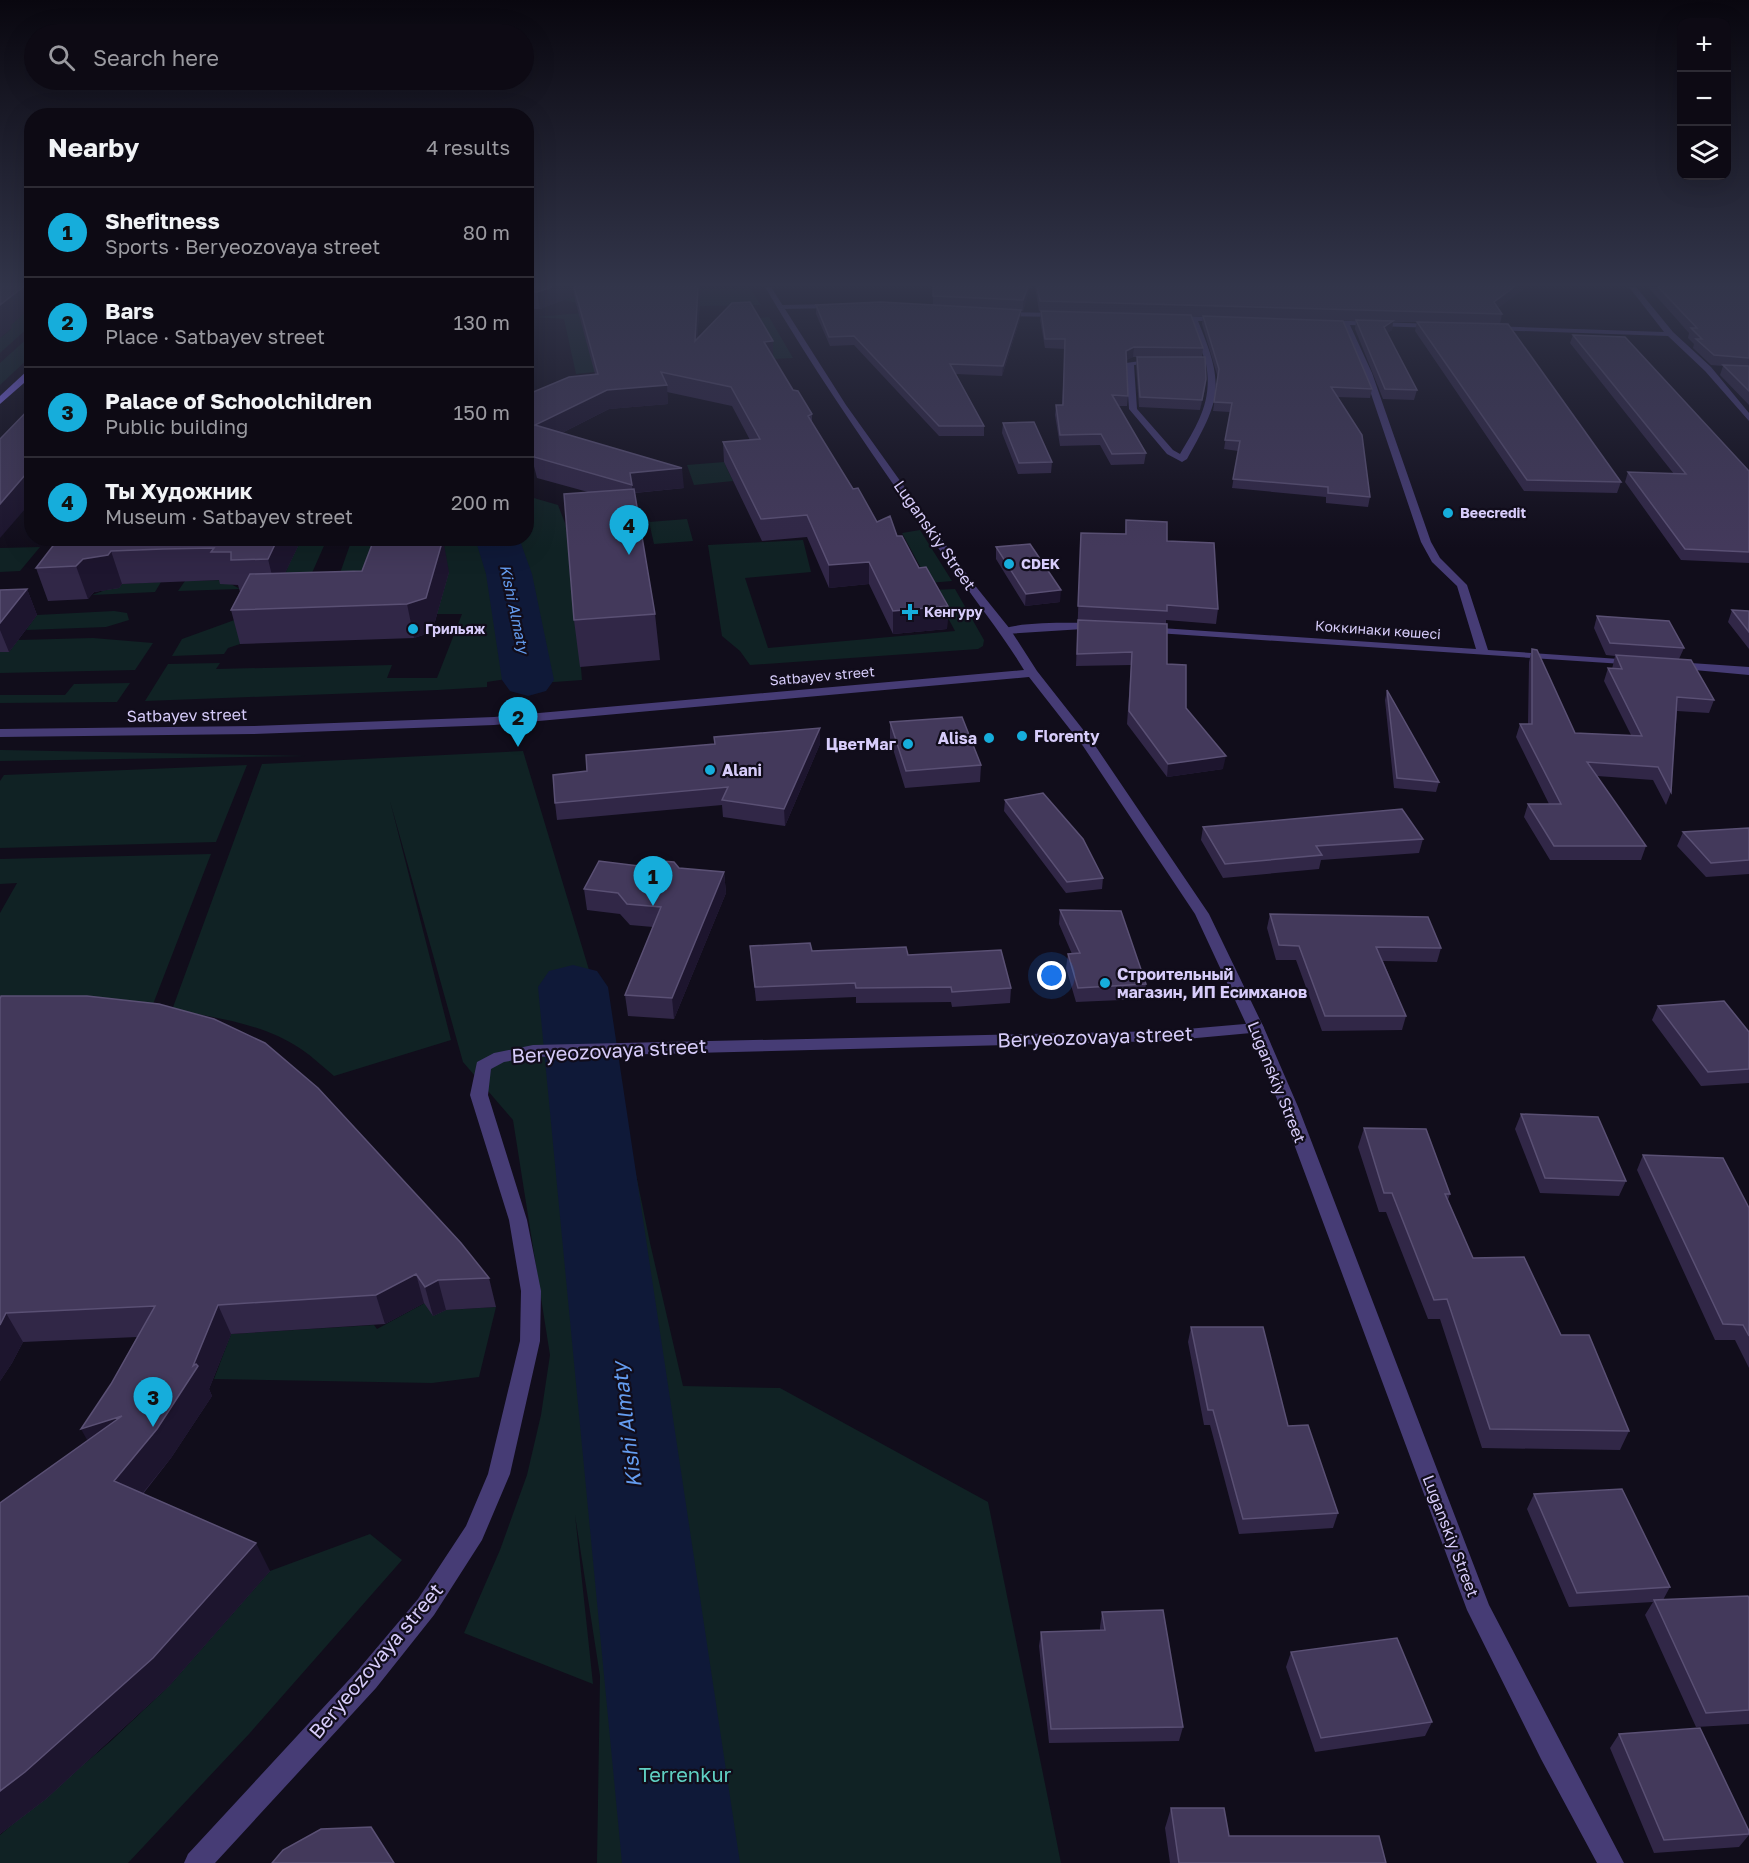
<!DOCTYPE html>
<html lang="en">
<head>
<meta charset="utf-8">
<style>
  :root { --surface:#0d0a14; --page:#1b1822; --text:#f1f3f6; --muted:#9a9aa0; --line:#2d2b34; --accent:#16addb }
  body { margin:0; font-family:"Golos Text",sans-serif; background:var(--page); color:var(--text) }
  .controls { position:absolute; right:18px; top:18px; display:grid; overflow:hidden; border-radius:12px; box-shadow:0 6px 24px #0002 }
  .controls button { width:54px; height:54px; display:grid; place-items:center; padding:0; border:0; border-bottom:2px solid var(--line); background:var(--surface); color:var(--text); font:30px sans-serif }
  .you { position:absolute; left:1052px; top:976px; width:21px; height:21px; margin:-15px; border:4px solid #fff; border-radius:50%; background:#1a73e8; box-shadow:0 0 0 9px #1a73e833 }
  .badge { display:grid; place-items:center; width:39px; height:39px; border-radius:50%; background:var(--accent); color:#111; font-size:20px; font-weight:700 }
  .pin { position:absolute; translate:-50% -50px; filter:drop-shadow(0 2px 3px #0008) }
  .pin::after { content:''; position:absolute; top:32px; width:21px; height:18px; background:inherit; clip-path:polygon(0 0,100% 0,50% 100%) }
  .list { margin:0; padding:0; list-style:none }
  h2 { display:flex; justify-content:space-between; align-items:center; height:78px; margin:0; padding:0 24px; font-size:26px }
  h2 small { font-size:20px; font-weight:400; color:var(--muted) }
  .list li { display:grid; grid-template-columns:39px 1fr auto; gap:18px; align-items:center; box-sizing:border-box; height:90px; padding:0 24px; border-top:2px solid var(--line) }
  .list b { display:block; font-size:22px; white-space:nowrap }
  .list p { margin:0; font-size:20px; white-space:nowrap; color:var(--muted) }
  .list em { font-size:20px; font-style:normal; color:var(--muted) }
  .icon { flex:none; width:33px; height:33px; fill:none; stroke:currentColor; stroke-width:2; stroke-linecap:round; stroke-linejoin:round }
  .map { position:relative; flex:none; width:1749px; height:1863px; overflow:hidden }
  .search { position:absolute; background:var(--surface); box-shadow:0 6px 24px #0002; left:24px; top:24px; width:510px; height:66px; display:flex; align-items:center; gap:15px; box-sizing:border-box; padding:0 21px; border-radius:33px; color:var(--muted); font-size:22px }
  .panel { position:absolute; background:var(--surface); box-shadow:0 6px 24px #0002; left:24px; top:108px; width:510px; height:438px; border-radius:24px }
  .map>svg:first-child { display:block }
  .green { fill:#102224 }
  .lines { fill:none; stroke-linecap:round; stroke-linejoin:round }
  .river { fill:#0f1938; fill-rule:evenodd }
  .minor { fill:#463c75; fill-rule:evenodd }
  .tertiary { fill:#463c75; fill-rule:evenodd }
  .secondary { fill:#816cf0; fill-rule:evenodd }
  .wall { fill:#312747 }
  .shaded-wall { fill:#1d152e }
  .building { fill:#43395b; stroke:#5a5074; stroke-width:1.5 }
  .poi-dot { fill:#16addb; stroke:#110d1b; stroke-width:2 }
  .labels { text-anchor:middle; stroke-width:4.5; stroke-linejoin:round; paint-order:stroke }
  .far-poi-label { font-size:14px; font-weight:bold; fill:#d7ccfa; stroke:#110d1b; text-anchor:start }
  .far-street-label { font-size:14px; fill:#d7ccfa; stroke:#110d1b }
  .far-water-label { font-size:15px; font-style:italic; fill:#649cef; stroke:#110d1b }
  .street-label { font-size:16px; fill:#d7ccfa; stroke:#110d1b }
  .poi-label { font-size:16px; font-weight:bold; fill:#d7ccfa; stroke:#110d1b; text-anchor:start }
  .near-street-label { font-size:20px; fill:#d7ccfa; stroke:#110d1b }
  .near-park-label { font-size:20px; fill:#60d1c4; stroke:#110d1b }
  .near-water-label { font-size:21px; font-style:italic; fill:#649cef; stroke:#110d1b }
</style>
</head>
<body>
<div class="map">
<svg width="1749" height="1863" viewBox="0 0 1749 1863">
  <rect width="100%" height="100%" fill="#110d1b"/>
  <path class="green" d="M749,287L761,305L601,308L564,300L596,291Z
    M31,307V325L0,353V338L11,329L6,328Z
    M595,312V372L576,374L564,319L535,317Z
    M769,317L793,358L773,359L751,319Z
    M31,335V356L0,385V363Z
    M724,462L733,481L694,485L687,465Z
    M527,496L558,505L570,536L582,680L540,683L538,674L487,682V687L438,690L145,701L168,664L220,663L216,669L392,665L387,678H437L462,614H437L339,576L352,539L526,538Z
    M687,519L693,541L654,544L649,522Z
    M920,530L952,581L929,583L902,533Z
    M287,539H327L304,591L276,592L288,567Z
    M803,540L811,572L745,578L768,648L955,631L933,590L955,589L984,640L983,646L978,649L750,665L740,651L722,636L708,545Z
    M40,547L20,571L0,572V548Z
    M223,580L240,589L178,591L185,581Z
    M161,582L155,592L92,595L122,584Z
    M114,611L127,613L129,620L106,627L26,630L37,615Z
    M257,612L240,644L228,648L224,654L172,656L182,639Z
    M93,638L153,643L135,670L0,673V652H9L18,640Z
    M130,683L117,702L0,703V695H65L74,684Z
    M0,750H3L307,756L0,761Z
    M523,751L605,1023L650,1243L683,1386L780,1388L988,1502L1061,1863H597L600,1676L575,1515L593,1684L464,1633L500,1550L527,1475L541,1415L550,1355L513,1120L463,1062L390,801L451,1040L334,1076C323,1067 313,1057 301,1049C264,1024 215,1017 172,1010L262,764Z
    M247,765L216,842L0,848V781L4,775Z
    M211,854L150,1012L0,1016V913L17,883L0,884V859Z
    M445,1292L446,1310L496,1307L479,1377L432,1383L214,1379L231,1334L374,1325L377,1329Z
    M370,1534L402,1560L249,1734L128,1863H0V1835L110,1742L169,1686L270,1571Z"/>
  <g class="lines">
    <path class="river" d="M475,538H519L532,574L554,680L546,691L528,696L510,691L502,680L486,574Z
      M573,965L597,971L608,987L740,1863H622L538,987L549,971Z"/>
    <path class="minor" d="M1629,287H1636L1673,332L1711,367L1749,413V421L1705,371L1668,336L1491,330L1487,328L1491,326L1664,332Z
      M835,304L838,308L781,309L777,307L781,305Z
      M1002,312L1059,313L1063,315L1059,317L999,316Z
      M1173,316L1221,317L1225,319L1221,321H1198C1225,386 1221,399 1187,459L1182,462L1167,454L1129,409L1126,363L1155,359L1159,361L1158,363L1134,365L1137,409L1173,450L1180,454C1198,424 1213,400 1206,364H1185L1181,362L1185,360H1205L1190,321L1170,320Z
      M1323,320L1434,324L1438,326L1434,328L1350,325L1372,373L1431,542L1440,558L1467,585L1488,650L1634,660L1640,663L1638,665L1142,632V628L1146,627L1476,649L1457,586L1432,562L1421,542L1364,373L1342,325L1320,324Z
      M1095,623L1101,626L1099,628L1006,634L1000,631C1013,621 1076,623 1095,623Z
      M1676,662L1749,667V675L1672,668V664Z
      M1256,1023L1262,1024L1264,1028L1262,1032L1164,1041L533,1057L504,1062L491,1069L488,1095L527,1220L541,1291L540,1341L510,1474L482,1540L434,1615L376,1688L215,1863H184L188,1854L358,1670L418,1599L466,1526L488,1474L520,1341L521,1291L509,1220L470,1095L477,1062L494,1053L533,1045L1164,1031Z"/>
    <path class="tertiary" d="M765,287H771L846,405L973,583L1010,629L1037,671L1092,741L1209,914L1264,1028L1299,1109L1489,1605L1624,1863H1597L1541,1759L1467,1610L1281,1109L1248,1028L1195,914L1083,746L1029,677L494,725L253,734L0,737V729L253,726L494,717L1024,670C1003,635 977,603 953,569C888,477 822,384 765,287Z"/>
    <path class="secondary" d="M29,369H32V376L0,404V396Z"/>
  </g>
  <path class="wall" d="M526,287H701L697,339L773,358L793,390L812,414V422L853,489L877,522L897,536L919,568L948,606L947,629L893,634L869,584L829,588L807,537L762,541L724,462L723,442L750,440L732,406L667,392L668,404L609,409L562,433L684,488L635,493L655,614L660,660L580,667L574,620L588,492L537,478L526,435V395L595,374L574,296L540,309H526Z
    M933,287H1030L1023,311H1021L1020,319L1002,376L956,374L984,426V436H939L854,345L830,346L816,314V305H933Z
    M1035,287H1526L1498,308L1502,314L1500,324L1621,482L1617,493L1524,491L1415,331L1417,322H1393L1392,330L1387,333L1417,390L1414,400L1383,399L1355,329L1356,321L1229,317L1372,389L1370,398L1337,397L1370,497L1368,507L1326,503V497L1232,488L1238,451L1224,449L1230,412L1213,411L1218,378L1202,324L1203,316H1191L1203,348L1202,357L1205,389L1200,410L1139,407L1136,366L1137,357H1133L1126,360L1128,396L1127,406H1118L1146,453L1144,464L1111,465L1100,445L1060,446L1055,415L1056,405H1062L1065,349L1045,348L1040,320L1041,311H1039Z
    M1648,287H1749V405L1720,375L1723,366L1711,365L1693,348L1694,344L1688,338L1689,333Z
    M1573,335L1749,471V563L1681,560L1625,482L1628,472L1674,474L1570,343Z
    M1003,423L1052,462L1051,473L1018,474L1002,433Z
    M1126,520L1167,541L1218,609L1216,624L1166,620V624L1167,664L1186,708L1223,769L1167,777L1127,724L1131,665L1076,666L1081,533L1125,534Z
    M59,538H302L285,573L449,572L432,632L414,638L240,644L231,610L240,592L238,585L220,584L219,580L122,584L119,588L94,592L88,599L48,601L36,568Z
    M996,547L1060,602L1025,606L996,559Z
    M27,589L37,615L9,652H0V590Z
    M1732,610L1749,611V649L1728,622Z
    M1597,616L1684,648L1679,659L1714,700L1709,713L1677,711L1671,792L1666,805L1653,780L1597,776L1646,846L1641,860H1550L1524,817L1528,804H1549L1516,737L1520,724H1528L1529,662L1532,649L1575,733L1631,735L1604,681L1608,668L1612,669L1615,656L1606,655L1594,628Z
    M1387,690L1439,782L1436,792L1394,788L1385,700Z
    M890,722L981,765L980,782L905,788L890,739Z
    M820,728V744L785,826L723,817L722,805L557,820L555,803L587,771L714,744Z
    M1005,800L1103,878L1102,889L1066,893L1004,811Z
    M1203,827L1423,839L1419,853L1321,860L1319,869L1223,878L1201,840Z
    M1749,828V874L1706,877L1677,846L1683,832Z
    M639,866L724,872L726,893L674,1019L628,1016L625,995L653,927L630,925L620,914L587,910L584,889Z
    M1060,910L1146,984L1144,999L1076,1002L1066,968L1068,954H1072L1059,924Z
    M1270,914L1441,948L1437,962L1383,961L1406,1016L1402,1030L1322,1031L1296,960H1276L1267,928Z
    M750,946L812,951L908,955L1011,988L1010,1003L952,1007L951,1002L856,1003V997L756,1001Z
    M0,999L489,1278L496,1307L446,1310L433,1316L424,1303L385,1324L231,1334L209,1389L212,1396L171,1458L143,1494L270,1571L169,1686L46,1799L0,1834V1503L88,1441L111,1384L137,1337L23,1342L12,1363L0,1381Z
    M1658,1006L1749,1032V1083L1701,1086L1652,1020Z
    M1521,1114L1626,1181L1619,1196L1540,1193L1515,1129Z
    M1364,1128L1450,1194L1448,1200L1473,1258L1561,1335L1629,1431L1620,1450L1482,1448L1440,1319H1428L1386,1212H1379L1358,1147Z
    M1643,1155L1749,1208V1368L1735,1340H1715L1637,1170Z
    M1191,1327L1288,1426L1338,1513L1333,1528L1239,1534L1210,1425H1204L1188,1342Z
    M1534,1494L1670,1587L1663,1600L1749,1598V1724L1696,1727L1645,1615L1653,1602L1569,1607L1527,1509Z
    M1102,1612L1183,1727L1179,1741L1049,1743L1039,1646L1041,1632L1100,1630V1627Z
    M1291,1652L1432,1722L1425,1736L1315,1752L1286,1667Z
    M1619,1734L1749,1831V1835L1739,1847L1654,1853L1610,1748Z
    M1171,1808L1229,1836L1386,1863H1170L1165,1828Z"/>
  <path class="shaded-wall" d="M23,287H32V307L11,325L12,328L0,338V305Z
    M552,287H573L574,296L540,309L537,292Z
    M698,287H701L696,359L695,341Z
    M1028,287H1030L1023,311V300Z
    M1514,287H1526L1491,313L1494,302Z
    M1021,310L1020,319L1002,376L1003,366Z
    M1393,321L1392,330L1382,336L1384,327Z
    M773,341V359L764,342Z
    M1134,347L1133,357L1125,361L1126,351Z
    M1206,379L1205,389L1200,410L1202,400Z
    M667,385L668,404L609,409L538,445L535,425L607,390Z
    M32,467V501L0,538V504Z
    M682,468L684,488L633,493L630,473Z
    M278,538H302L276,592L268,559Z
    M443,539L449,572L432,632L414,638L407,604Z
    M111,551L122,584L119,588L94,592L88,599L76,566L83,559Z
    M869,562V584L829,588V565Z
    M27,589L37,615L9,652L0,630V623Z
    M1061,590L1060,602L1025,606L1026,594Z
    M948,606L947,629L893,634V611Z
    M820,728V744L785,826L784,809Z
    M1226,756L1223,769L1167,777L1168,764Z
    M724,872L726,893L674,1019L672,998Z
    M416,1274L424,1303L385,1324L376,1295Z
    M438,1280L446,1310L433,1316L425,1287Z
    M218,1305L231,1334L209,1389L212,1396L171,1458L129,1510L114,1481L193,1366Z
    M6,1313L23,1342L12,1363L0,1381V1325Z
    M122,1416L97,1458L81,1429Z
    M256,1543L270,1571L169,1686L46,1799L0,1834V1791Z"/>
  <path class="building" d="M0,287H23L0,305Z
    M526,287H552L537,292H526Z
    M574,287H698L695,341L732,303L750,302L773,341L764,342L793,390L798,391L812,414L808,416L853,489L858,488L877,522L890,516L897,536H902L919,568L926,567L948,606L893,611L869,562L829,565L807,515L761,519L723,442L760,439L731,387L661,372L667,385L607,390L535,425L682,468L630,473L632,485L534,457L526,426V395L569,377L598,374Z
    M933,287H1028L1023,300L933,296Z
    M1037,287H1514L1494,302L1502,314L1040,301Z
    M1658,287H1749V358L1714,355L1696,339H1702L1691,328H1697Z
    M881,302L1021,310L1003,366L950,364L984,426H939L854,336L829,337L816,305Z
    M1041,311L1191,315L1203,348L1134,347L1126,351L1128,396L1112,395L1146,453L1112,454L1101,434L1060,435L1056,405H1063L1065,339H1045Z
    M1203,316L1343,321L1372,389L1331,387L1362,435L1370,497L1328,493V487L1233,479L1240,441L1225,440L1232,403L1214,402L1219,369Z
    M1356,320L1393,321L1384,327L1417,390L1385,389Z
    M1417,322L1508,324L1621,482L1527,480Z
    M1573,335L1625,337L1749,471V552L1685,549L1628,472L1686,474Z
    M1137,357H1205L1206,379L1202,400L1140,397Z
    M1723,365L1749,366V391Z
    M32,406V467L0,504V439Z
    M1034,422L1052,462L1019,463L1003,423Z
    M634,489L655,614L574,620L564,494Z
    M1126,520L1167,522V541L1214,543L1218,609L1167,605V611L1078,606L1081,533L1126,534Z
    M59,538H278L268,559L231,560V552H211L214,548L163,549L111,551L108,555L83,559L76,566L36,568Z
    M443,539L426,598L407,604L231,610L250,574L362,571L373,542Z
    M1030,544L1061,590L1026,594L996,547Z
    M27,589L0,623V590Z
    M1732,610L1749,611V632Z
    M1597,616L1669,621L1684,648L1610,643Z
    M1078,620L1167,624V664L1186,665V708L1226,756L1168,764L1129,711L1132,652L1077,654Z
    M1532,649L1537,650L1575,733L1642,736L1608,668L1622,669L1616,655L1691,660L1714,700L1677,697L1671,792L1658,767L1587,762L1646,846H1554L1528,804H1561L1520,724H1532Z
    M1387,690L1439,782L1397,778Z
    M962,717L981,765L906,771L890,722Z
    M820,728L784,809L722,800L728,787L555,803L553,775L587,771L586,755L715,744L714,737Z
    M1043,793L1083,839L1103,878L1067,882L1005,800Z
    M1402,809L1423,839L1316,846L1322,855L1225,864L1203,827Z
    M1749,828V860L1711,863L1683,832Z
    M649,860L674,862L679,868L724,872L672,998L625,995L661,907L627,904L618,893L584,889L599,861L639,866Z
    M1060,910L1121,911L1146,984L1078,988L1068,954L1080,953Z
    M1270,914L1428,917L1441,948L1376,947L1406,1016H1325L1299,946L1279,945Z
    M810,943L812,951L906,947L908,955L1001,950L1011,988L952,992L951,987L856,988L855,983L755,987L750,946Z
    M1,996H87L159,1004L214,1019L265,1043L318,1088L461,1243L489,1278L438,1280L425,1287L416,1274L376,1295L218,1305L193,1366L196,1364L198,1366L157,1429L114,1481L256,1543L153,1658L25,1772L0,1791V1503L122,1416L81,1429L111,1384L155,1306L6,1313L0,1325V999Z
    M1724,1001L1749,1032V1069L1708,1072L1658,1006Z
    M1521,1114L1598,1117L1626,1181L1545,1178Z
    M1364,1128L1426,1129L1450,1194H1445L1473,1258L1524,1257L1561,1335H1589L1629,1431L1490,1429L1447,1299L1434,1300L1392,1193H1384Z
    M1643,1155L1723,1158L1749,1208V1336L1743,1325L1723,1324Z
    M1191,1327H1263L1288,1426L1308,1425L1338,1513L1243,1519L1213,1410H1208Z
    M1622,1489L1670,1587L1577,1593L1534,1494Z
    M1748,1596L1749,1598V1710L1706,1713L1654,1600Z
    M1163,1610L1183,1727L1051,1729L1041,1632L1105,1630L1102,1612Z
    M1397,1638L1432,1722L1321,1738L1291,1652Z
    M1700,1728L1749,1831V1834L1664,1840L1619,1734Z
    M1171,1808H1224L1229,1836H1379L1386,1863H1179Z
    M371,1827L394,1863H272L283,1850L321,1829Z"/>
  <linearGradient id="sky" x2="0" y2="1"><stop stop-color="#09070f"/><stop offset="0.52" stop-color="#32354a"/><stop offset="1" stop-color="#32354a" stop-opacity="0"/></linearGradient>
  <rect width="1749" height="548" fill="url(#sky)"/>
  <g class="poi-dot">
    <circle cx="1448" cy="513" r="6"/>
    <circle cx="1009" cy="564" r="6"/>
    <path d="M907 603h6v6h6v6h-6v6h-6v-6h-6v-6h6z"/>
    <circle cx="413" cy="629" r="6"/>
    <circle cx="1022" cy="736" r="6"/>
    <circle cx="989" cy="738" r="6"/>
    <circle cx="908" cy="744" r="6"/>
    <circle cx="710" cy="770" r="6"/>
    <circle cx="1105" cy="983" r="6"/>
  </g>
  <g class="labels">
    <g class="far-poi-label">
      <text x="1460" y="518">Beecredit</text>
      <text x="1021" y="569">CDEK</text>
      <text x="924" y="617">Кенгуру</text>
      <text x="425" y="634">Грильяж</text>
    </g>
    <g class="far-street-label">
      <text transform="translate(1378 630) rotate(4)" y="5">Коккинаки көшесі</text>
      <text transform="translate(822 676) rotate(-5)" y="5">Satbayev street</text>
    </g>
    <g class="far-water-label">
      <text transform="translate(514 609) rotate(78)" y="5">Kіshі Almaty</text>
    </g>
    <g class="street-label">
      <text transform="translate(935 535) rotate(55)" y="6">Luganskiy Street</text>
      <text transform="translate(187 715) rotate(-1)" y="6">Satbayev street</text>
      <text transform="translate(1277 1082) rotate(68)" y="6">Luganskiy Street</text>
      <text transform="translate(1451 1536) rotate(69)" y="6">Luganskiy Street</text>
    </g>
    <g class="poi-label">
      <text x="1034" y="742">Florenty</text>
      <text x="977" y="744" text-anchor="end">Alisa</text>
      <text x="896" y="750" text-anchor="end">ЦветМаг</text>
      <text x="722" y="776">Alani</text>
      <text x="1117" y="980">Строительный<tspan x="1117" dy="18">магазин, ИП Есимханов</tspan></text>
    </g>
    <g class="near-street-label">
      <text transform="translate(1095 1037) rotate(-2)" y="7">Beryeozovaya street</text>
      <text transform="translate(609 1051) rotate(-3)" y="7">Beryeozovaya street</text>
      <text transform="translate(376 1661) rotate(-50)" y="7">Beryeozovaya street</text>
    </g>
    <g class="near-park-label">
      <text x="685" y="1782">Terrenkur</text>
    </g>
    <g class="near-water-label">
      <text transform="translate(627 1425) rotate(-97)" y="7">Kіshі Almaty</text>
    </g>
  </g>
</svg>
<div class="controls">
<button>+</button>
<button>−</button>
<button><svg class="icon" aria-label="layers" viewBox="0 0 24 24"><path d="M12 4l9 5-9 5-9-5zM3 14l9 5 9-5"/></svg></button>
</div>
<div class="you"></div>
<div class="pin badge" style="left:653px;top:906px">1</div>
<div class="pin badge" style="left:518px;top:747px">2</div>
<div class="pin badge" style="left:153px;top:1427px">3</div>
<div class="pin badge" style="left:629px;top:555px">4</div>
<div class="search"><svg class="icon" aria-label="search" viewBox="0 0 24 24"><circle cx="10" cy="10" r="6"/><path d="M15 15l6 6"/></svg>Search here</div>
<section class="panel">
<h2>Nearby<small>4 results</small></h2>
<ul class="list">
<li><span class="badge">1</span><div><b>Shefitness</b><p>Sports · Beryeozovaya street</p></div><em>80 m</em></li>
<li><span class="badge">2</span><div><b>Bars</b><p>Place · Satbayev street</p></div><em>130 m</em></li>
<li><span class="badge">3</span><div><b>Palace of Schoolchildren</b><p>Public building</p></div><em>150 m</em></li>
<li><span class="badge">4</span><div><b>Ты Художник</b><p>Museum · Satbayev street</p></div><em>200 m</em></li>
</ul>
</section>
</div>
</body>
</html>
